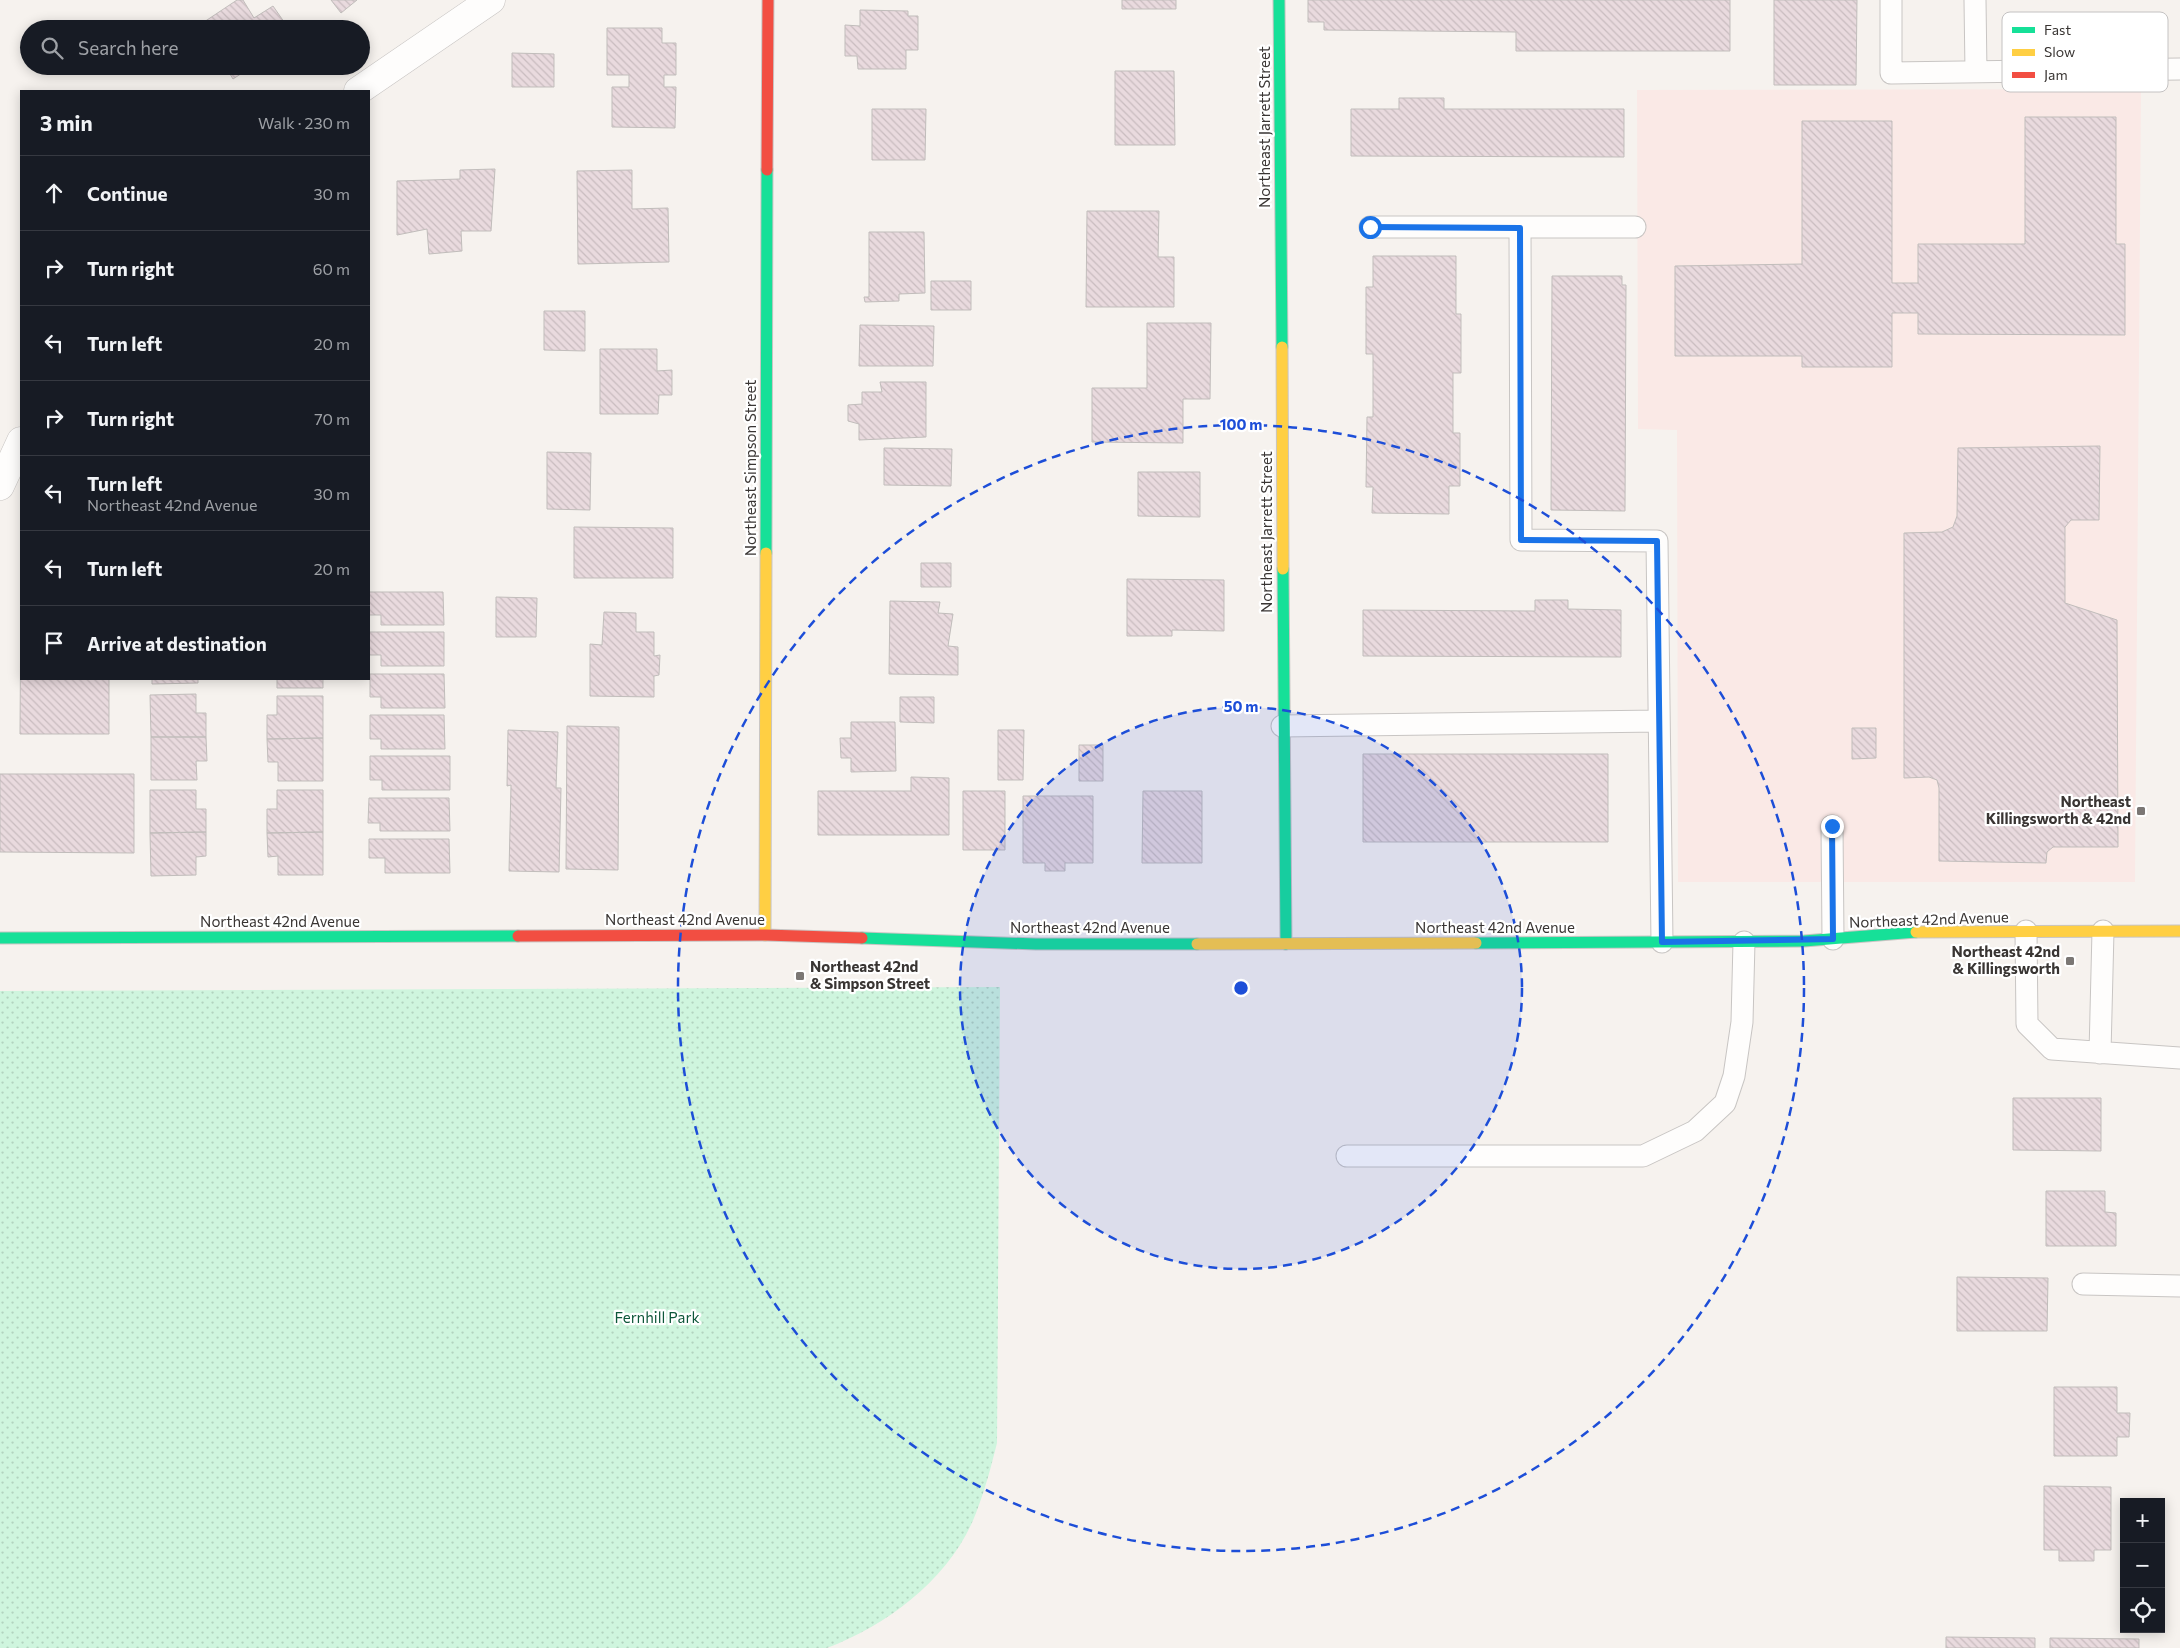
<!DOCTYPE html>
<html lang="en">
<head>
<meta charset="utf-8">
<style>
  :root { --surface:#171b24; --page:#20242c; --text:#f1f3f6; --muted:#9ea1a6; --line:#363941 }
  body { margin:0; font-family:Commissioner,sans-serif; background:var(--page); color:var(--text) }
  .controls { position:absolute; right:15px; bottom:15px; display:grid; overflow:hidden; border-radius:0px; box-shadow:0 2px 12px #0003 }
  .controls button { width:45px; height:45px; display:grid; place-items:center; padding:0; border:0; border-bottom:1px solid var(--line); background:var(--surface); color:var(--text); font:25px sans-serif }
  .stop { position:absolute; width:15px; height:15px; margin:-11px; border:4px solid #1a73e8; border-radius:50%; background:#fff }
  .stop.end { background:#1a73e8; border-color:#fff; box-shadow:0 1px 5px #0008 }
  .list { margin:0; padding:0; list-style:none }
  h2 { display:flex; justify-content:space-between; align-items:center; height:65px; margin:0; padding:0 20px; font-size:21px }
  h2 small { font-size:16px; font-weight:400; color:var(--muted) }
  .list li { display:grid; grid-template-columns:32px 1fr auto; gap:15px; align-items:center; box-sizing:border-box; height:75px; padding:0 20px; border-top:1px solid var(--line) }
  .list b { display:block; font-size:19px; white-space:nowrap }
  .list p { margin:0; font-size:16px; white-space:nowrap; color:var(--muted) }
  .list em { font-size:16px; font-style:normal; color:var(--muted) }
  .icon { flex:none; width:28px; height:28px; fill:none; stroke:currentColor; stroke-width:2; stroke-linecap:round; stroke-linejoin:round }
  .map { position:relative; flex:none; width:2180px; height:1648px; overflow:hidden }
  .search { position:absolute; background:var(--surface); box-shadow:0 2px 12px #0003; left:20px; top:20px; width:350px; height:55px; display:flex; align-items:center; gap:12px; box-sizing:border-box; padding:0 18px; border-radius:28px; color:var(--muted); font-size:19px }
  .panel { position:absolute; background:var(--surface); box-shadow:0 2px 12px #0003; left:20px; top:90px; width:350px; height:590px; border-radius:0px }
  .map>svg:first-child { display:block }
  .education { fill:#fae9e6 }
  .park { fill:url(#park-dots) }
  .building { fill:url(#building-back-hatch); stroke:#c1bdbb }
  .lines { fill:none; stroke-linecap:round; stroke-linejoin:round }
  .lane-casing { stroke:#c8c5c3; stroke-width:23 }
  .street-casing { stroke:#c8c5c3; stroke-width:29 }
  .fast-casing { stroke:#c8c5c3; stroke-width:13 }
  .slow-casing { stroke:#c8c5c3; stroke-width:13 }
  .jam-casing { stroke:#c8c5c3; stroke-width:13 }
  .lane { stroke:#fefdfc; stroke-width:21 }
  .street { stroke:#fefdfc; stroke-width:28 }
  .fast { stroke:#16e098; stroke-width:11 }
  .slow { stroke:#ffcf43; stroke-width:11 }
  .jam { stroke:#f24e42; stroke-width:11 }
  .route { stroke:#1a73e8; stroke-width:6 }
  .ring { fill:none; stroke:#1d4ed8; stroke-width:2.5; stroke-dasharray:9 6 }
  .poi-dot { fill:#7b7774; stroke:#fff; stroke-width:2 }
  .labels { text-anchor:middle; stroke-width:4.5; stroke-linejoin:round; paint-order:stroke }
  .street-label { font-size:15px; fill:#393533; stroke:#fff }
  .poi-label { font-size:15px; font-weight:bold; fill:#393533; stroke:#fff; text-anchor:end }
  .park-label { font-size:15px; fill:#0e573a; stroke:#fff }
  .key { fill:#fff; stroke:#c4c2c2; stroke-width:1 }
  .key-label { font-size:14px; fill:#393533 }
  .centre { fill:#1d4ed8; stroke:#fff; stroke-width:2.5 }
  .ring-label { font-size:15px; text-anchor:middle; font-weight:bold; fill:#1d4ed8; stroke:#fff; stroke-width:4.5; stroke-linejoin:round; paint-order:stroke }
</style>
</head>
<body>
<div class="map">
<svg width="2180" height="1648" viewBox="0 0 2180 1648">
  <defs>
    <pattern id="park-dots" width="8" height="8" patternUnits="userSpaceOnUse" patternTransform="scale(1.25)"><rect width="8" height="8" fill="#cff5de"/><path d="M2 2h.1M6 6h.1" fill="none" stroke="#b2d3bf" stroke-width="1.8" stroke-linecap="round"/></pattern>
    <pattern id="building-back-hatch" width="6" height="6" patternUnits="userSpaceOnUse" patternTransform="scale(1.25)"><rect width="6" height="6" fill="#e9dade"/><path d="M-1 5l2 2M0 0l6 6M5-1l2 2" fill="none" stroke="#c9bcbf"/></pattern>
  </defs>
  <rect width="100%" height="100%" fill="#f6f2ee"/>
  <path class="education" d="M2141,89L2135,882H1678L1677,430L1638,429L1637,90Z"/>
  <path class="park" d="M1000,987L997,1443C991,1467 985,1490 976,1513C952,1577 888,1625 827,1648H0V991Z"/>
  <path class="building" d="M237,0H243L254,18L273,6L289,29H200L198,26Z
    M331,0H357L341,13Z
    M1122,0H1176V9H1122Z
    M1308,0H1730V51H1516V32L1324,30V22H1308Z
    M1774,0H1857L1856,85H1774Z
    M860,10L908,11V16H918V50H906V69H858L857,56H845V25L860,26Z
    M607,28H662V43H676V75H664V87H676L675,128L612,127V87H629V75H607Z
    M512,53L554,54V87H512Z
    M225,66H253L233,79Z
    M1115,71H1174L1175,145H1115Z
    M1399,98H1444V109H1624V157L1351,156V109H1399Z
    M872,109H926L925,160H872Z
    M2025,117H2116V244H2125V335L1918,334V313H1892V367H1802V356H1675V266L1802,264V121H1892V283H1918V244H2025Z
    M495,169L491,231H461L462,251L429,254L427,229L397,235V181L460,179V170Z
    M632,170V209L668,208L669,262L578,264L577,171Z
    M1087,211H1159L1158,257H1174V307H1086Z
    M869,232H924L925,293L899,294V301L865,302L864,297H869Z
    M1373,256H1456V314H1461V373H1453V433H1460V486H1449V514L1372,513L1373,487H1366L1367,417H1373V354H1366V287H1373Z
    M1552,276H1622V285H1626L1625,511L1551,510Z
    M931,281H971V310H931Z
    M544,311H585V351L544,350Z
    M1147,323H1211L1210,399H1183V443L1092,442V388H1147Z
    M860,325L934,326L933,366H859Z
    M600,349H657V371L672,370V395H659L658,414H600Z
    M880,382H926V437L859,440V424L848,421V405L862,404V392H882Z
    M2100,446L2099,520H2071L2065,527V603L2117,620L2118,847H2053L2047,852L2046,863L1939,861V788L1937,780L1929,777L1904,778V533L1942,532L1953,527L1957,516L1958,448Z
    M884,448L952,449L951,486L884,485Z
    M547,452L591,453L590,510L547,509Z
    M1138,472H1200V517L1138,516Z
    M574,527L673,528V578H574Z
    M921,563H951V587H921Z
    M1127,579L1224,580V631L1172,630V636H1127Z
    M21,586V679H109V734H20Z
    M369,592H443L444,625H381V615H369Z
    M496,597L537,598L536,637H496Z
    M1535,600H1568V609L1621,610V657L1363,656V610L1535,611Z
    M890,601L940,602L938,613L953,614L948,646L958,647V675L889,674Z
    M604,612L636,613V632H654V656L660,655L659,675L654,676V697L590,696V644L602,645Z
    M369,632H444V666H381V655H369Z
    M370,674H444L445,708H381V697H370Z
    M152,679H198V683L152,684Z
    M277,679H323V688H277Z
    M196,694V713H206V737H151L150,695Z
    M277,696H323V738L267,739V715H277Z
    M900,697H934V723L900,722Z
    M370,715H444L445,749H381V739H370Z
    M851,722H895L896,771L851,772V758H841L840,738H851Z
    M567,726L619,727L618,870L566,869Z
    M1852,728H1876V758L1852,759Z
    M508,730L558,732L556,788H561L559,872L509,871L511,785L507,786Z
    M998,730H1024L1023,780H998Z
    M151,737H206L207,761H196L197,780H151Z
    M323,738V781H278V762H268L267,739Z
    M1079,745H1103V781H1079Z
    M1363,754H1608V842H1363Z
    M370,756H450V790H382V780H370Z
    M0,774H134V853L0,852Z
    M911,777L949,778V835H818V791H911Z
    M150,790H196V809H206V832L150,833Z
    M277,790H323V832L267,833V809H277Z
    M963,791H1005V850H963Z
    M1143,791H1202V863H1142Z
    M1023,796H1093V863H1065V871H1045V863H1023Z
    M369,798H449L450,831H380V823H368Z
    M206,832V856L196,857V875L151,876L150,833Z
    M323,832V875H278V856L268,857L267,833Z
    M369,839H449L450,873H385V858H369Z
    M2013,1098H2101V1151L2013,1150Z
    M2046,1191H2105V1212L2116,1213V1246H2046Z
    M1957,1277L2048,1278L2047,1331H1957Z
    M2054,1387H2117V1413H2130L2129,1437H2117V1456H2054Z
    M2044,1486L2111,1487V1550H2094V1561H2059V1550H2044Z
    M1946,1637L2035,1638V1648H1946Z
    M2050,1638L2139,1639V1648H2050Z"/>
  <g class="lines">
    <g class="lane-casing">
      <path id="lane" d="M1891,0V73L2180,69
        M1975,0L1976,72
        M1370,227H1635
        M1520,228L1521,540L1657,541L1662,942
        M1282,726L1659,721
        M1832,826L1833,939
        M2026,931L2027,1024L2052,1049L2180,1058
        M2100,1053L2103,931
        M1347,1156H1643L1695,1131L1725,1103L1734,1076L1742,1022L1744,942
        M2083,1284L2180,1286"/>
    </g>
    <g class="street-casing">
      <path id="street" d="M358,91L491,0
        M0,486L21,441"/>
    </g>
    <g class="fast-casing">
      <path id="fast" d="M1279,0L1282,347
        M766,553L767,170
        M1283,569L1286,944
        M0,938L518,936
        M862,938L1036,944H1197
        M1476,943L1804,941L1916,932"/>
    </g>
    <g class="slow-casing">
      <path id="slow" d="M1282,347L1283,569
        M1916,932L2180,931
        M765,935L766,553
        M1197,944L1476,943"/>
    </g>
    <g class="jam-casing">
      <path id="jam" d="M767,170L768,0
        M518,936L765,935L862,938"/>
    </g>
    <use href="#lane" class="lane"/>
    <use href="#street" class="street"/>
    <use href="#fast" class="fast"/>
    <use href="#slow" class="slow"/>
    <use href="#jam" class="jam"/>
  </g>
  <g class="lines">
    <path class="route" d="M1370,227L1520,228L1521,540L1657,541L1662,942L1833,939L1832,826"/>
  </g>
  <circle cx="1241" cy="988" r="281" fill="#1d4ed8" fill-opacity=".12"/>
  <g class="ring">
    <circle cx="1241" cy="988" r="281"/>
    <circle cx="1241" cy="988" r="563"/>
  </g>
  <g class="poi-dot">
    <rect x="2136" y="806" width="10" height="10" rx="2.5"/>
    <rect x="2065" y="956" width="10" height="10" rx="2.5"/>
    <rect x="795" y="971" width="10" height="10" rx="2.5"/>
  </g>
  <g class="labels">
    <g class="street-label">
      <text transform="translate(1265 127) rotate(-90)" y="5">Northeast Jarrett Street</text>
      <text transform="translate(751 468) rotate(-90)" y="5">Northeast Simpson Street</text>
      <text transform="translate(1267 532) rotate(-90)" y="5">Northeast Jarrett Street</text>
      <text x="685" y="925">Northeast 42nd Avenue</text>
      <text transform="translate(1929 920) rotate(-2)" y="5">Northeast 42nd Avenue</text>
      <text x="280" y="927">Northeast 42nd Avenue</text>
      <text x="1090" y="933">Northeast 42nd Avenue</text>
      <text x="1495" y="933">Northeast 42nd Avenue</text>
    </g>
    <g class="poi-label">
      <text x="2131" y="807">Northeast<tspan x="2131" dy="17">Killingsworth &amp; 42nd</tspan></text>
      <text x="2060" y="957">Northeast 42nd<tspan x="2060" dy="17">&amp; Killingsworth</tspan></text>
      <text x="810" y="972" text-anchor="start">Northeast 42nd<tspan x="810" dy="17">&amp; Simpson Street</tspan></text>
    </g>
    <g class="park-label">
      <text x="657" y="1323">Fernhill Park</text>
    </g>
  </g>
  <rect x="2002" y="12" width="166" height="80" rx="8" class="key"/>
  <rect x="2012" y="27" width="23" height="6" fill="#16e098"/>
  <rect x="2012" y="49" width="23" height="7" fill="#ffcf43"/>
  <rect x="2012" y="72" width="23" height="6" fill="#f24e42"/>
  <g class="key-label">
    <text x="2044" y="35">Fast</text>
    <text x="2044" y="57">Slow</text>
    <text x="2044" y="80">Jam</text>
  </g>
  <circle cx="1241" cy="988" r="8" class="centre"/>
  <g class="ring-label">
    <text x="1241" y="430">100 m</text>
    <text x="1241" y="712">50 m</text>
  </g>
</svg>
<div class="controls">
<button>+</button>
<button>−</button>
<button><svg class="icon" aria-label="locate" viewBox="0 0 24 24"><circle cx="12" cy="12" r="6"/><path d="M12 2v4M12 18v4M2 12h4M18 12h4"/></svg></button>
</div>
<div class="stop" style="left:1370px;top:227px"></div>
<div class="stop end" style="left:1832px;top:826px"></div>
<div class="search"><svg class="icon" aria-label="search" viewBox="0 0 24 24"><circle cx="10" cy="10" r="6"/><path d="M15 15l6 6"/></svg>Search here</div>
<section class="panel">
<h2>3 min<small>Walk · 230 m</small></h2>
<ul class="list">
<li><svg class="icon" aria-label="ahead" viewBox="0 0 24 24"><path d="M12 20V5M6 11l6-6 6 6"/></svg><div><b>Continue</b></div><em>30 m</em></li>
<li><svg class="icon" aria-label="right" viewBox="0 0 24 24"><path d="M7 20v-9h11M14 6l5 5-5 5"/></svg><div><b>Turn right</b></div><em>60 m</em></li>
<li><svg class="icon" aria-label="left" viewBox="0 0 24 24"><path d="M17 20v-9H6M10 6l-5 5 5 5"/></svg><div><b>Turn left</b></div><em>20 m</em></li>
<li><svg class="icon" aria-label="right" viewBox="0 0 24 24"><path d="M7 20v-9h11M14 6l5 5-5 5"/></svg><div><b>Turn right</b></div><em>70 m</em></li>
<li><svg class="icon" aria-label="left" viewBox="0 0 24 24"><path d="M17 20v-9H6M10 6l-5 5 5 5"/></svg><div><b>Turn left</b><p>Northeast 42nd Avenue</p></div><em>30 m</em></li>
<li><svg class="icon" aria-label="left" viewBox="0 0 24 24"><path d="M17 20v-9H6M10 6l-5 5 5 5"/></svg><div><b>Turn left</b></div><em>20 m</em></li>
<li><svg class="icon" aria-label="arrive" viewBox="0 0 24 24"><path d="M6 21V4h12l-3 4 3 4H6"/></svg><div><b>Arrive at destination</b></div></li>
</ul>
</section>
</div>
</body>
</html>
